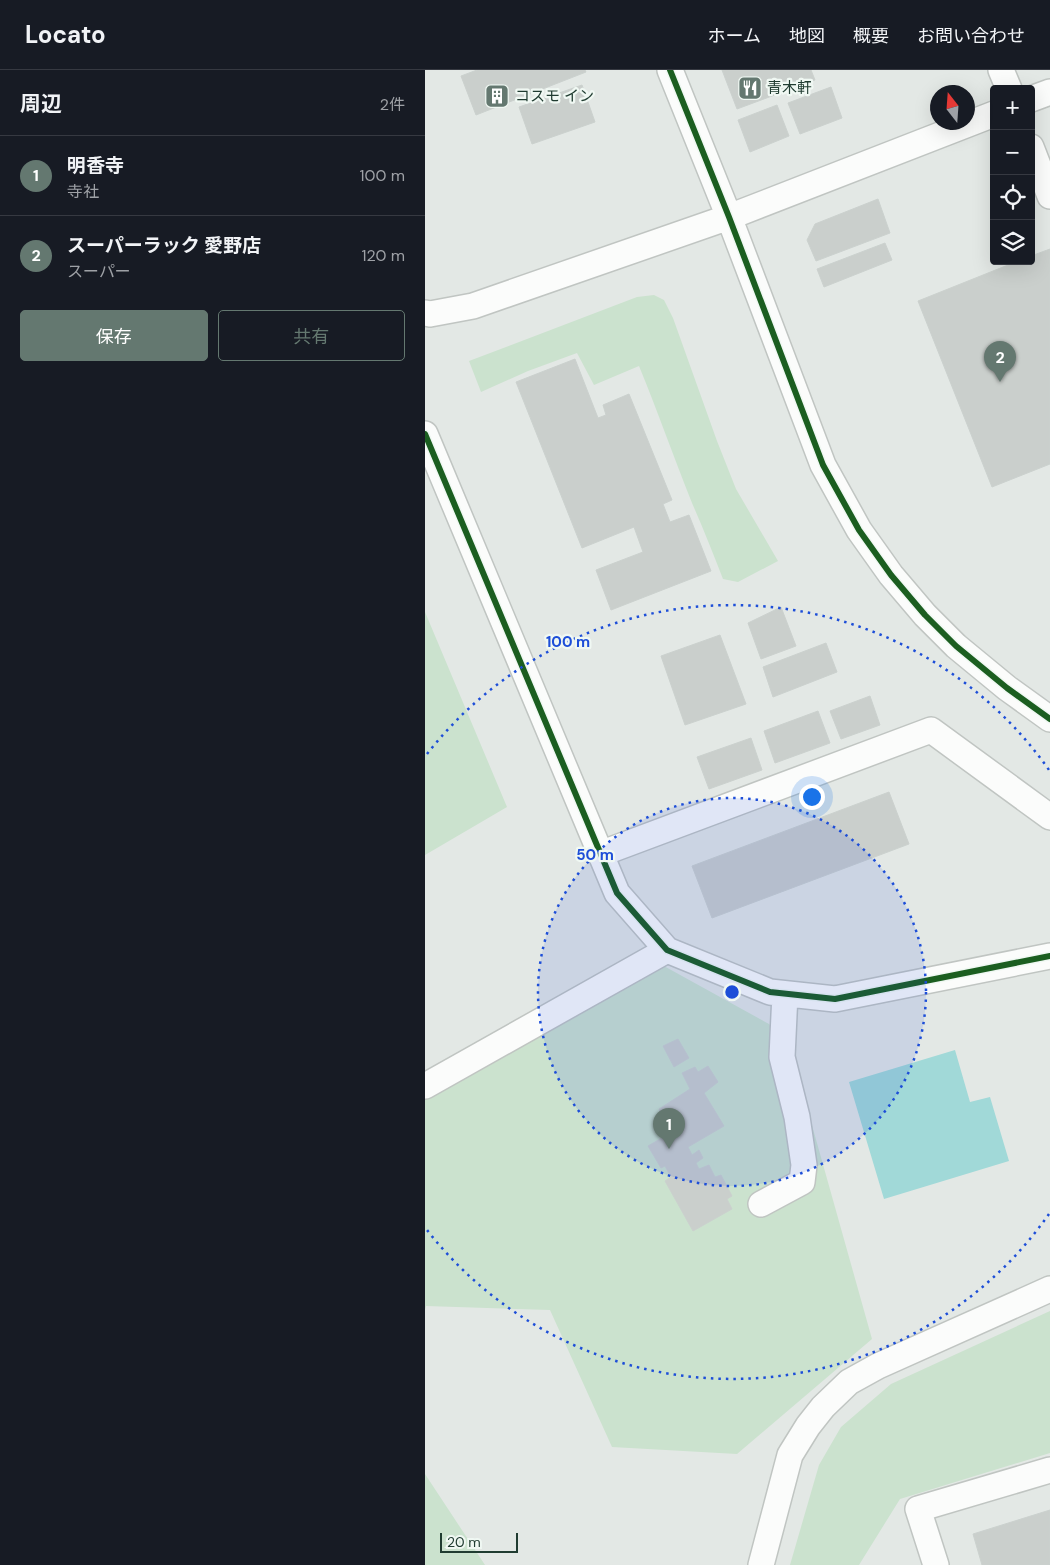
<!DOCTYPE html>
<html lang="ja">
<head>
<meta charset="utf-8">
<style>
  :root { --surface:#171b24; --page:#242831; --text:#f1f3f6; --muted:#9ea1a6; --line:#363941; --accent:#647870 }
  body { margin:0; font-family:"DM Sans","Noto Sans JP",sans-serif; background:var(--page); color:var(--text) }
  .controls { position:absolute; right:15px; top:15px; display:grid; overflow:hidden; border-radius:5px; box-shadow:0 5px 20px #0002 }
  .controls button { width:45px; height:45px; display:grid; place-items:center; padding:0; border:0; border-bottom:1px solid var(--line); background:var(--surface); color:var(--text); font:25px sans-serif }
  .compass { position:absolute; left:505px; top:15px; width:45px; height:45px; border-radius:50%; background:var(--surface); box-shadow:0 5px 20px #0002; rotate:343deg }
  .scale { position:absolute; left:15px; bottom:12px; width:78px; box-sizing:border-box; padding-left:5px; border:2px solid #203c31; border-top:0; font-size:14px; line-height:18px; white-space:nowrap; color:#203c31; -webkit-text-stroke:4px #f0f8f3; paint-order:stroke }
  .you { position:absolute; left:386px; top:726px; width:18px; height:18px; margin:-12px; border:4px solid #fff; border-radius:50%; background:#1a73e8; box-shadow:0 0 0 8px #1a73e833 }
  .badge { display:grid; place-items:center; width:32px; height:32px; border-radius:50%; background:var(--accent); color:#fff; font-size:16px; font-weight:700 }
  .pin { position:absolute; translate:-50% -41px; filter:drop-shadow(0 1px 2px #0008) }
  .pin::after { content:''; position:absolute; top:26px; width:18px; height:15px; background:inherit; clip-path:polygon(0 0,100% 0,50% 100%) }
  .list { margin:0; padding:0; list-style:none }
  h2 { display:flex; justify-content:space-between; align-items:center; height:65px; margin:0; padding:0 20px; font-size:21px }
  h2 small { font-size:16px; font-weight:400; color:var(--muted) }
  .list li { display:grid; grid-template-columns:32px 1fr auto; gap:15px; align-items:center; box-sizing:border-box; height:80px; padding:0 20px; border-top:1px solid var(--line) }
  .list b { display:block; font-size:19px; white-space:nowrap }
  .list p { margin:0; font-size:16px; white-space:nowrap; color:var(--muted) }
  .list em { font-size:16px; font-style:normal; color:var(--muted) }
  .actions { display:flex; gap:10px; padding:15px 20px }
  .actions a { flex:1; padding:11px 0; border:1px solid var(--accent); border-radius:5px; text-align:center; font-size:18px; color:var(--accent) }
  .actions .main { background:var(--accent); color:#fff }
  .icon { flex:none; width:28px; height:28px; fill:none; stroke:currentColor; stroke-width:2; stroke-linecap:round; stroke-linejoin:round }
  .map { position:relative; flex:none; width:625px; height:1495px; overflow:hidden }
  header { display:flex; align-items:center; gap:30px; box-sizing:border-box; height:70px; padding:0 25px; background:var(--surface); border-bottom:1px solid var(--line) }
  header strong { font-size:24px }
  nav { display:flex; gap:28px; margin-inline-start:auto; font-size:18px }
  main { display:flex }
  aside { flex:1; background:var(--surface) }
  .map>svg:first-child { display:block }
  .green { fill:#cbe2ce }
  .water { fill:#a1d9d8 }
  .building { fill:#cacfcc; stroke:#cbd1ce }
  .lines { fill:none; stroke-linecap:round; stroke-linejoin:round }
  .minor-casing { stroke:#c0c5c2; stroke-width:28 }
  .minor { stroke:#fbfcfb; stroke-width:25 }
  .cycleway-casing { stroke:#f0f8f3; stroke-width:9 }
  .cycleway { stroke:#1b5e20; stroke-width:6 }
  .ring { fill:none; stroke:#1d4ed8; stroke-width:2.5; stroke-dasharray:2.5 5 }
  .labels { text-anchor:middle; stroke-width:4.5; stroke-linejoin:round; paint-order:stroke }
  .poi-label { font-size:15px; fill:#203c31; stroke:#f0f8f3; text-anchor:start }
  .centre { fill:#1d4ed8; stroke:#f0f8f3; stroke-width:2.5 }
  .ring-label { font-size:15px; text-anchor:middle; font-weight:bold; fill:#1d4ed8; stroke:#f0f8f3; stroke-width:4.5; stroke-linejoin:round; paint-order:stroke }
</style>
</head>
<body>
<header>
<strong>Locato</strong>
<nav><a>ホーム</a><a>地図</a><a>概要</a><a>お問い合わせ</a></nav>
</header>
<main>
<aside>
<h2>周辺<small>2件</small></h2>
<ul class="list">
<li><span class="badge">1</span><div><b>明香寺</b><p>寺社</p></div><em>100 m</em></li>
<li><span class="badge">2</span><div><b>スーパーラック 愛野店</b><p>スーパー</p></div><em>120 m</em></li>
</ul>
<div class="actions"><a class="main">保存</a><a>共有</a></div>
</aside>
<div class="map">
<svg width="625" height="1495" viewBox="0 0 625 1495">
  <rect width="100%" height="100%" fill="#e3e8e5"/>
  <path class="green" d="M229,225L239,230L248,248L292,371L311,419L353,491L313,512L298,509C288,483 278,458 267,433C249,388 233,342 214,296L169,315L152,283L103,301L56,322L44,291L212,227Z
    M0,542L82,737L0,785Z
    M228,890L344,954L367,984L447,1269L312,1384L187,1377L125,1240L1,1236L0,1240V1021Z
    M625,1241V1383L475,1429L434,1495H365L394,1395L416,1357L466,1314Z
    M0,1404L60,1495H0Z"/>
  <path class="water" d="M530,980L545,1032L565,1027L584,1091L459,1129L424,1012Z"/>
  <path class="building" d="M52,0H160L161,2L51,45L36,6Z
    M297,0H386L390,10L312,39Z
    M157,15L170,52L107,74L94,37Z
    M406,17L417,48L375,64L363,33Z
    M352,35L364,66L325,82L313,50Z
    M453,129L465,163L391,191L382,170L390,154Z
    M460,173L467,190L399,217L392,199Z
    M625,179V394L567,417L493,231L593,191H606V186Z
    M150,289L173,348L181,345L178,335L204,324L247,430L238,434L245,452L264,445L286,501L186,540L171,500L218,482L209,457L157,478L91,312Z
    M356,537L371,576L336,589L323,553Z
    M295,565L321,634L260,655L236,586Z
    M401,573L412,602L348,627L338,597Z
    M445,626L455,655L416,669L405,641Z
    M393,641L405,673L350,693L339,661Z
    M326,668L337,700L284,719L272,687Z
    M464,722L484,774L287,848L267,796Z
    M253,969L264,988L249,997L238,976Z
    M283,996L293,1012L279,1023L299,1056L263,1077L267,1085L274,1080L278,1088L271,1093L274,1099L284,1095L290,1107L296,1105L307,1126L302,1129L307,1139L268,1161L240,1111L246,1107L240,1096L236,1098L223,1076L242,1065L234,1051L238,1048L234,1039L265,1019L257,1003L270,997L273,1002Z
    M625,1440V1495H557L548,1464Z"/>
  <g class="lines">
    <g class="minor-casing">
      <path id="minor" d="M245,0L304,147L398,395L434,460L466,505L500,545L531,576L582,618L625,649
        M576,0L584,19
        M606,29L625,22
        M606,77L625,126
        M0,243L5,244L48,236L304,147L569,44
        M0,364L192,823L242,880L345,922L410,929L625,886
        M175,784L506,660L625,747
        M0,1016L242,880
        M336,1134L377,1112L379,1095L372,1047L357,987L360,924
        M336,1495L365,1385L383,1356L398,1337L424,1312L453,1296L625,1219
        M511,1495L493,1439L625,1400"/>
    </g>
    <use href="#minor" class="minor"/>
    <g class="cycleway-casing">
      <path id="cycleway" d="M245,0L304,147L398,395L434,460L466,505L500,545L531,576L582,618L625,649
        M0,364L192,823L242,880L345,922L410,929L625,886"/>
    </g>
    <use href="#cycleway" class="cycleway"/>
  </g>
  <circle cx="307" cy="922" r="194" fill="#1d4ed8" fill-opacity=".12"/>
  <g class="ring">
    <circle cx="307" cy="922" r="194"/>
    <path d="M624 1144A387 387 0 0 1 2 1160M2 684A387 387 0 0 1 624 700"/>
  </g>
  <defs>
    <g id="restaurant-square" transform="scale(1.25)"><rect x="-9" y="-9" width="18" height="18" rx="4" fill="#647870" stroke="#f0f8f3"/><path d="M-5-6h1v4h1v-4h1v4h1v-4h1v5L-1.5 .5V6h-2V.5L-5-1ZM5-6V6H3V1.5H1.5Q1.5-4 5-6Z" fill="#fff"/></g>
    <g id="building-square" transform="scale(1.25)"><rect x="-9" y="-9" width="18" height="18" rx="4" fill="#647870" stroke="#f0f8f3"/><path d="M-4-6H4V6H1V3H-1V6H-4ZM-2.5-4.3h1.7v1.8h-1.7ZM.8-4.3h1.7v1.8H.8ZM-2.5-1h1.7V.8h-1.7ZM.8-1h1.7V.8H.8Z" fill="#fff"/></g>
  </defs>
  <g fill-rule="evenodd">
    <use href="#restaurant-square" x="325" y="18"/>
    <use href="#building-square" x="72" y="26"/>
  </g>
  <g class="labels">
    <g class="poi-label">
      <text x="342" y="23">青木軒</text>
      <text x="90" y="31">コスモ イン</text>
    </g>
  </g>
  <circle cx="307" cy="922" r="8" class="centre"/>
  <g class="ring-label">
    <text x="143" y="577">100 m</text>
    <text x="170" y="790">50 m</text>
  </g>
</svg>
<div class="controls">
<button>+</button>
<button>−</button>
<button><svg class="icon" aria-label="locate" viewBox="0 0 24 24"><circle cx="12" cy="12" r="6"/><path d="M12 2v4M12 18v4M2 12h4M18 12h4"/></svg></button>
<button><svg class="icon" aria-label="layers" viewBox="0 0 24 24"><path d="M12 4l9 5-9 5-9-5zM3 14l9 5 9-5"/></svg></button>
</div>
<svg class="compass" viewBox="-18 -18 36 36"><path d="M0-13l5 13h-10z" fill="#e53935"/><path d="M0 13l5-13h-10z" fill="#9ea1a6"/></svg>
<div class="scale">20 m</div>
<div class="you"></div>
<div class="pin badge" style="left:244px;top:1079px">1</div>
<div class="pin badge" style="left:575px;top:312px">2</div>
</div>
</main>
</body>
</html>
